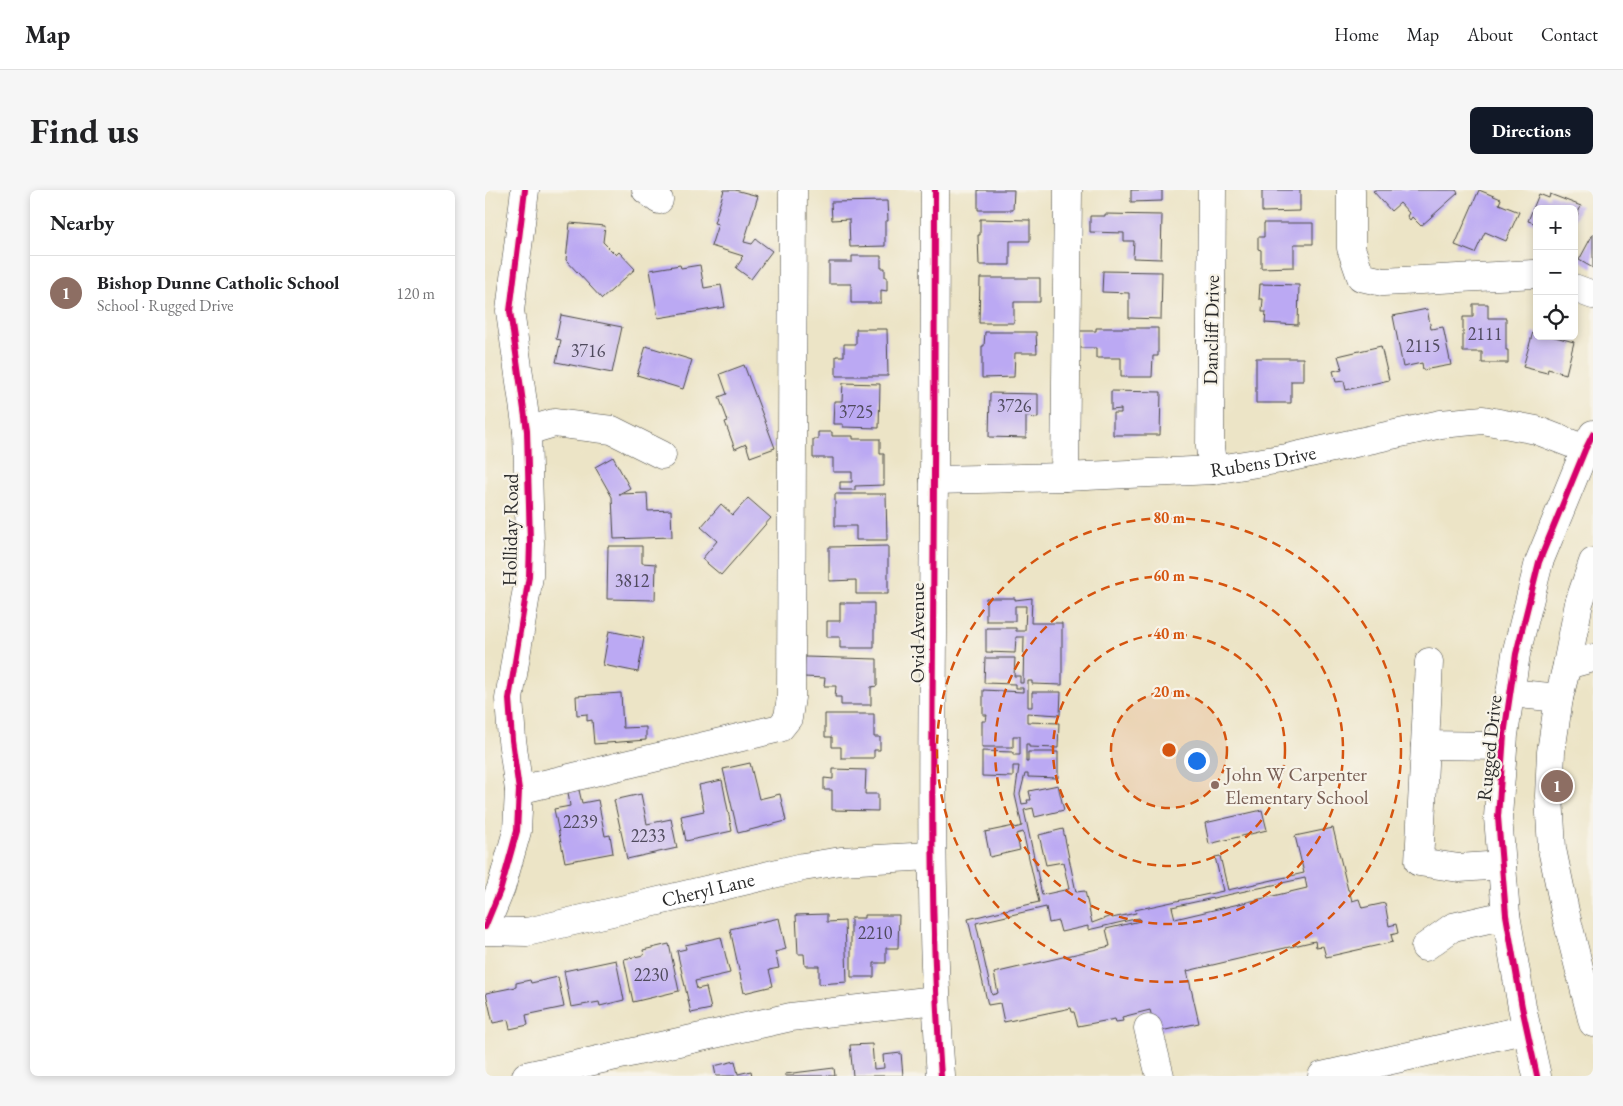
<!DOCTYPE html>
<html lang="en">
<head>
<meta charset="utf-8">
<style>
  :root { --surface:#fff; --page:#f6f6f6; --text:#202124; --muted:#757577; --line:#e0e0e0; --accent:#111827 }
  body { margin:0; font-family:"EB Garamond",serif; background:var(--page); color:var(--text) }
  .controls { position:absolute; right:15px; top:15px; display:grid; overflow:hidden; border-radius:8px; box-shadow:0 2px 8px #0003 }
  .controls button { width:45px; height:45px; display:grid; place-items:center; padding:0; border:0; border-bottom:1px solid var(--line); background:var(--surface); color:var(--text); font:25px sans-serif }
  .you { position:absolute; left:711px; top:570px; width:18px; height:18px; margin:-12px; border:4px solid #fff; border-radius:50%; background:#1a73e8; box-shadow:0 0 0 8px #1a73e833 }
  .badge { display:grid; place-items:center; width:32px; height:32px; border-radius:50%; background:var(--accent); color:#fff; font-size:16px; font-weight:700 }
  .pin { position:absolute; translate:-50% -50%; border:2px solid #fff; box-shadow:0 1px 5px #0006 }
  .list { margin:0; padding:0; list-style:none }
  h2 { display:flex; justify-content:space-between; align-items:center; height:65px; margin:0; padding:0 20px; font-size:21px }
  h2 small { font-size:16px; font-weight:400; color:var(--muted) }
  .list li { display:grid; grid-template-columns:32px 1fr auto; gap:15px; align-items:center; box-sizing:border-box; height:75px; padding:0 20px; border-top:1px solid var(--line) }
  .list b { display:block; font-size:19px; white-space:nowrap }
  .list p { margin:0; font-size:16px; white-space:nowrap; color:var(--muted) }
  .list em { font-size:16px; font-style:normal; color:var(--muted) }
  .icon { flex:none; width:28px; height:28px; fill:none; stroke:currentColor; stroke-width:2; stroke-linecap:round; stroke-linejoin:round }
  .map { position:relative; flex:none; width:1108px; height:886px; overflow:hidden; border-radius:8px }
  header { display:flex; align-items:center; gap:30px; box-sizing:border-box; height:70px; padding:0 25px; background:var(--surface); border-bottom:1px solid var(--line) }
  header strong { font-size:24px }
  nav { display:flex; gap:28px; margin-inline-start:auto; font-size:18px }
  .intro { display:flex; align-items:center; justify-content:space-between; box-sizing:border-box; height:120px; padding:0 30px }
  h1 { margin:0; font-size:35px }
  .button { padding:12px 22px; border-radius:8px; background:var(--accent); color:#fff; font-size:18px; font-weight:700 }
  main { display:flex; gap:30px; padding:0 30px }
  aside { flex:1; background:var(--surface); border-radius:8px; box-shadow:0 2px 8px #0003 }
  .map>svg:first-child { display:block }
  .building { fill:#bba9f3; fill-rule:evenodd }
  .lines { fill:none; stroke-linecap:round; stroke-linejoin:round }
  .minor-casing { stroke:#484742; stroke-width:29 }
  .minor { stroke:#fff; stroke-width:28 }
  .cycleway-casing { stroke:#f7f3e8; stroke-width:9 }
  .cycleway { stroke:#d6006c; stroke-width:6 }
  .ring { fill:none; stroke:#d5540f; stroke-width:2.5; stroke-dasharray:9 6 }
  .education-dot { fill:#8d6e63; stroke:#f7f3e8; stroke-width:2 }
  .labels { text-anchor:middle; stroke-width:4.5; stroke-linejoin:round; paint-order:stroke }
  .number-label { font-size:18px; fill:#4f4a5d }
  .street-label { font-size:20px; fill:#2b2b2b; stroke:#f7f3e8 }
  .education-label { font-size:20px; fill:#785e54; stroke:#f7f3e8; text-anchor:start }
  .centre { fill:#d5540f; stroke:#f7f3e8; stroke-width:2.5 }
  .ring-label { font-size:15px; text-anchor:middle; font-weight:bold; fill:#d5540f; stroke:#f7f3e8; stroke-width:4.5; stroke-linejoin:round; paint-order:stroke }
</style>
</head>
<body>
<header>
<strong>Map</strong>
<nav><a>Home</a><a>Map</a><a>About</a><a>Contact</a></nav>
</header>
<div class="intro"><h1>Find us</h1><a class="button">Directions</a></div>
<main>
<aside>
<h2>Nearby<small></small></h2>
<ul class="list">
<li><span class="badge" style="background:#8d6e63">1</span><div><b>Bishop Dunne Catholic School</b><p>School · Rugged Drive</p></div><em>120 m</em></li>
</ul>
</aside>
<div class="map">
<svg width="1108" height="886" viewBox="0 0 1108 886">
  <rect width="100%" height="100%" fill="#f7f3e8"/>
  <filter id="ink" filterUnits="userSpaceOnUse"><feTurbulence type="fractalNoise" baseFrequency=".02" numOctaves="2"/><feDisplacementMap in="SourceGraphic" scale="10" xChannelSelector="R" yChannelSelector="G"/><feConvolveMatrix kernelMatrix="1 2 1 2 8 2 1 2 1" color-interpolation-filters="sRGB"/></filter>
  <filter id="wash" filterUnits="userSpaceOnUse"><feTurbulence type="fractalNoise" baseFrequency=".0096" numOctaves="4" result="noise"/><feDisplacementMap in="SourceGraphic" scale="20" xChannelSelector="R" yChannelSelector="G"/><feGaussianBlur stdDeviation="1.12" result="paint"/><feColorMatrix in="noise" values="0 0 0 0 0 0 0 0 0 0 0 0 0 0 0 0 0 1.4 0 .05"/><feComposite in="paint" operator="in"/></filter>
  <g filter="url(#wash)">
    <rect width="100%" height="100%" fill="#ece4c6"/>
    <g id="blocks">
      <path class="building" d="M239,0H250L273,6L259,52L267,54L271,49L287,61L266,89L251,78L257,69L256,68L258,66L226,56L233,34L229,33Z
        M493,0H529L528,20H493Z
        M646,0H677V11L646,12Z
        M777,0H815V21L777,22Z
        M890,0H971L973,3L936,36L927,27L925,30L922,26L924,23L915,13L906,21L888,1Z
        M994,0L1016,9L1014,14L1034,22L1021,51L1000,42L990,63L970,55Z
        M1054,4L1064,8L1065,4L1096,16L1089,32V19H1052V34L1043,31Z
        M402,11L403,31H400V56L365,57L364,29L347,30L346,12Z
        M620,24L677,25L676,69L648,68L649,51H639V43L605,42V26H620Z
        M495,29L545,30V51H525V75H494L493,45H495Z
        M85,33L120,36L118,52L131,65L134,62L150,79L117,109L81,70Z
        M779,33H828V54H809V77L776,78V60L773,59V47H779Z
        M1108,44V78L1094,70Z
        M367,66H396V78H400V87H402V101L396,100V113H366V94H344V72H367Z
        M195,75L196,78L215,75L219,98L236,95L240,117L173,128L165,80Z
        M618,81L677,82L676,129L644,128V103L617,102Z
        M495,88H555V112H529V133H494Z
        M775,94L814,95L813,135L780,133L781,122H777L778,109H774Z
        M988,114H1003V128H1021V160H1023V173H997V162H978V127H988Z
        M942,119L946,139L958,137L966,175L938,180L937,173L918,177L908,126Z
        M76,125L137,137L127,183L71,172L76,150L71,149Z
        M611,138H673V166H668L667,187H636V168H611V158H594V141H611Z
        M371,139H402L403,186H351V166H359V154H371Z
        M500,142H551L552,163H530L529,187L497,188V156H499Z
        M1048,142L1052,143V146H1066L1089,152L1081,184L1063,179L1062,183L1038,177Z
        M161,156L207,170L198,199L152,185Z
        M896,156L904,190L861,200L859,191L851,192L848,181L857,179L853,166Z
        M771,168H818V191H806V213H771Z
        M259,175L290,258L265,267L261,254L250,259L240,232L243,231L234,207L242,204L235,184Z
        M358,193L395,194L394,238L358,237V234H348L349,211H357Z
        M626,201L676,202L675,245H628V223H636V219L626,220Z
        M505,203L553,204V228L541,227V248L504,247Z
        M333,242H347V246H368V249H395V264H399V295L370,296V300H355V292H367V282H348V268H328V249H333Z
        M128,267L145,298L134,304L162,303L163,321L186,320L187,347L129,349L127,307L110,277Z
        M350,304H401L402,350H371V336H350Z
        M263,308L286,328L236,385L217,369L232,351L216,337L236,314L248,325Z
        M123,356H157V373L171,374L170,410L122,409Z
        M403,356V404H371V390L344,391V357Z
        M501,408H530V410L547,408L546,433H577V495L547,494V491H543V517H547V502H576L575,525L542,523V532L574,533L573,558L544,557V554H541V572H543V562H573V588L543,587V584H540L535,604L537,614L543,613L542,610H546L544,601L573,595L579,620L550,627L548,618L539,620L557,705L584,699L578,672L561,675L554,645L578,639L591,702L600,701L607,733L626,726L627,728L651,723L650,720L738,701L730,667L735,666L743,700L819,683L810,646L848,638L863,700H864L867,711L874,709L877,718L900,713L904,736L911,734L913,743L906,745L908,752L841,767L838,756L831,757L830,751L702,781L714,833L671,842L665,820L637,827L638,831L631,832L630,829L593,836L589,822H587L586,818L519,832L515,813L503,815L483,729L554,712L538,642L531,644L535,660L505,667L500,642L529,636L530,638L537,636L530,605L534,576H528V587L497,586V561L528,562V565H535V546H528V557H497V531H501L502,525H498V500L538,502V498H530V494L499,493L500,468H530L529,486H535V493H538L539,447H531L530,463L501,462V438H531V441H540L541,416H530V431H501ZM820,688L822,698L690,729L687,717ZM561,717L564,733L573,731L576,742L603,736V740L654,728L655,731L621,739L625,756L509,783L513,803L507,805L491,733Z
        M355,413H389V458H355V447H342V431H355Z
        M124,441L159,448L153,482L118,475Z
        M320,467L392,469V496L386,497V515H356V507H350L351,496H339L340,488L319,487Z
        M136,503L138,538L161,537V550L109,554L107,530L102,531V524L92,525L91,506Z
        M340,524H389V547H395V560H389V568H356V557H347V547H340Z
        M265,573L274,609L295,604L301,631L253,643L238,579Z
        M348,579L381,580L380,604H393V621L347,620V600H339V588L348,589Z
        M237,590L247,641L201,651L196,626L219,621L214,595Z
        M94,600L97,613L113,610L120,646L125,645L128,663L80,672L69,619L85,616L83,602Z
        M156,604L162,634L186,629L192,658L142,669L129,610Z
        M777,620L782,640L724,654L720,633Z
        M342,724V732L360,731L362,792L334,794V776H320L319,764H313L311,725Z
        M379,725H414L413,758H401V773H389V787H366V728H379Z
        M294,728L301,759L290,762L294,778L284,780L288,796L259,803L245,739Z
        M236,747L245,783L210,791L212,799L221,797L226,819L206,823L192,761L201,759L200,755Z
        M184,754L194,801L148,812L139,769L159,765L158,760Z
        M131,770L139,810L115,816L114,812L86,817L79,781Z
        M73,787L79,817L41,825L43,835L25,839L23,830L8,833L1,803L31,797V793L45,790L46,793Z
        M387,854L389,879L399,878L398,865L416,863L418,886H368L365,855Z
        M250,871L253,884L266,881L267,886H231L229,876Z
        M349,878L350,886H300V884Z"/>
    </g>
  </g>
  <g filter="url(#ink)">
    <use href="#blocks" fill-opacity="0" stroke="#484742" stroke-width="1"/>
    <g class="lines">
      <g class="minor-casing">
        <g id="minor">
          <path d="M161,0L174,10"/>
          <path d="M450,0C450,148 449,297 448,445C447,592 445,739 456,886"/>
          <path d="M727,0L725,257L728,280"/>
          <path d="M866,0V58L876,87L898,92L1049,84L1052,85"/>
          <path d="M1089,98L1108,105"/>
          <path d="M42,241L69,233L127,240L177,265"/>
          <path d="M580,287L583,0"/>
          <path id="s1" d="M449,290L580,287L728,280L802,268L956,234L998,230L1051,240L1108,262"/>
          <path d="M1108,372L1094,413L1082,475L1074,508L1066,562L1064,606L1067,659L1081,726L1108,833"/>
          <path d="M944,472L940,555L1018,556"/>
          <path d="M1082,475L1108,468"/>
          <path d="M1025,503L1074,508"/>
          <path d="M940,555L934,672L974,678L1017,675"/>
          <path d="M34,600L295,538L303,528L306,507L308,0"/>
          <path d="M0,737L16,698L32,641L34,600L27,550L24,509L44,386L45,353L42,241L25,121L40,0"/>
          <path id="s2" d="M0,741L42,742L318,677L356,671L446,666"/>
          <path d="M940,757L968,737L1021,725"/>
          <path d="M663,838L675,886"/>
          <path d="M41,886L306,827L450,810"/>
          <path d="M837,886L1042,839"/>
          <path d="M1052,886L1037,817L1021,725L1013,627L1019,545L1031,464L1054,372L1100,260L1108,244"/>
        </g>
      </g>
      <use href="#minor" class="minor"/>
      <g class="cycleway-casing">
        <path id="cycleway" d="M450,0C450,148 449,297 448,445C447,592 445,739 456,886
          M0,737L16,698L32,641L34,600L27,550L24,509L44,386L45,353L42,241L25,121L40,0
          M1052,886L1037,817L1021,725L1013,627L1019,545L1031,464L1054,372L1100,260L1108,244"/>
      </g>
      <use href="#cycleway" class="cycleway"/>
    </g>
  </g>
  <circle cx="684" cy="560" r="58" fill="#d5540f" fill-opacity=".12"/>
  <g class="ring">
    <circle cx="684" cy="560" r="58"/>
    <circle cx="684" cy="560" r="116"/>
    <circle cx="684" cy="560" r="174"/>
    <circle cx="684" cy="560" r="232"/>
  </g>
  <circle class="education-dot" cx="730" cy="595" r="5"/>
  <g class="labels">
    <g class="number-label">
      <text x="1000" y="150">2111</text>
      <text x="938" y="162">2115</text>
      <text x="103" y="167">3716</text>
      <text x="529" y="222">3726</text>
      <text x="371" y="228">3725</text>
      <text x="147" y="397">3812</text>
      <text x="95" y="638">2239</text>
      <text x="163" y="652">2233</text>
      <text x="390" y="749">2210</text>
      <text x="166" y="791">2230</text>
    </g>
    <g class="street-label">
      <text transform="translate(726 140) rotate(-89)" y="7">Dancliff Drive</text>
      <text dy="7" stroke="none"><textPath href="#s1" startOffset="330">Rubens Drive</textPath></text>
      <text transform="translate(25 340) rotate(-89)" y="7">Holliday Road</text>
      <text transform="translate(432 443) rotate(-90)" y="7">Ovid Avenue</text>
      <text transform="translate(1004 558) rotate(-84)" y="7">Rugged Drive</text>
      <text dy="7" stroke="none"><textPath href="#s2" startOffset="228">Cheryl Lane</textPath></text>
    </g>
    <g class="education-label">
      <text x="740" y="591">John W Carpenter<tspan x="740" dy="23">Elementary School</tspan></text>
    </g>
  </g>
  <circle cx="684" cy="560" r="8" class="centre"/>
  <g class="ring-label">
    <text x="684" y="333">80 m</text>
    <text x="684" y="391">60 m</text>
    <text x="684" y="449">40 m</text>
    <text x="684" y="507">20 m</text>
  </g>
</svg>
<div class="controls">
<button>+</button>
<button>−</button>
<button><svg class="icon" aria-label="locate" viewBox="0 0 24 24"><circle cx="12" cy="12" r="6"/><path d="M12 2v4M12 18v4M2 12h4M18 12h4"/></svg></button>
</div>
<div class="you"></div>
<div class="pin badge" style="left:1072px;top:596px;background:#8d6e63">1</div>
</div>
</main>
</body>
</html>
